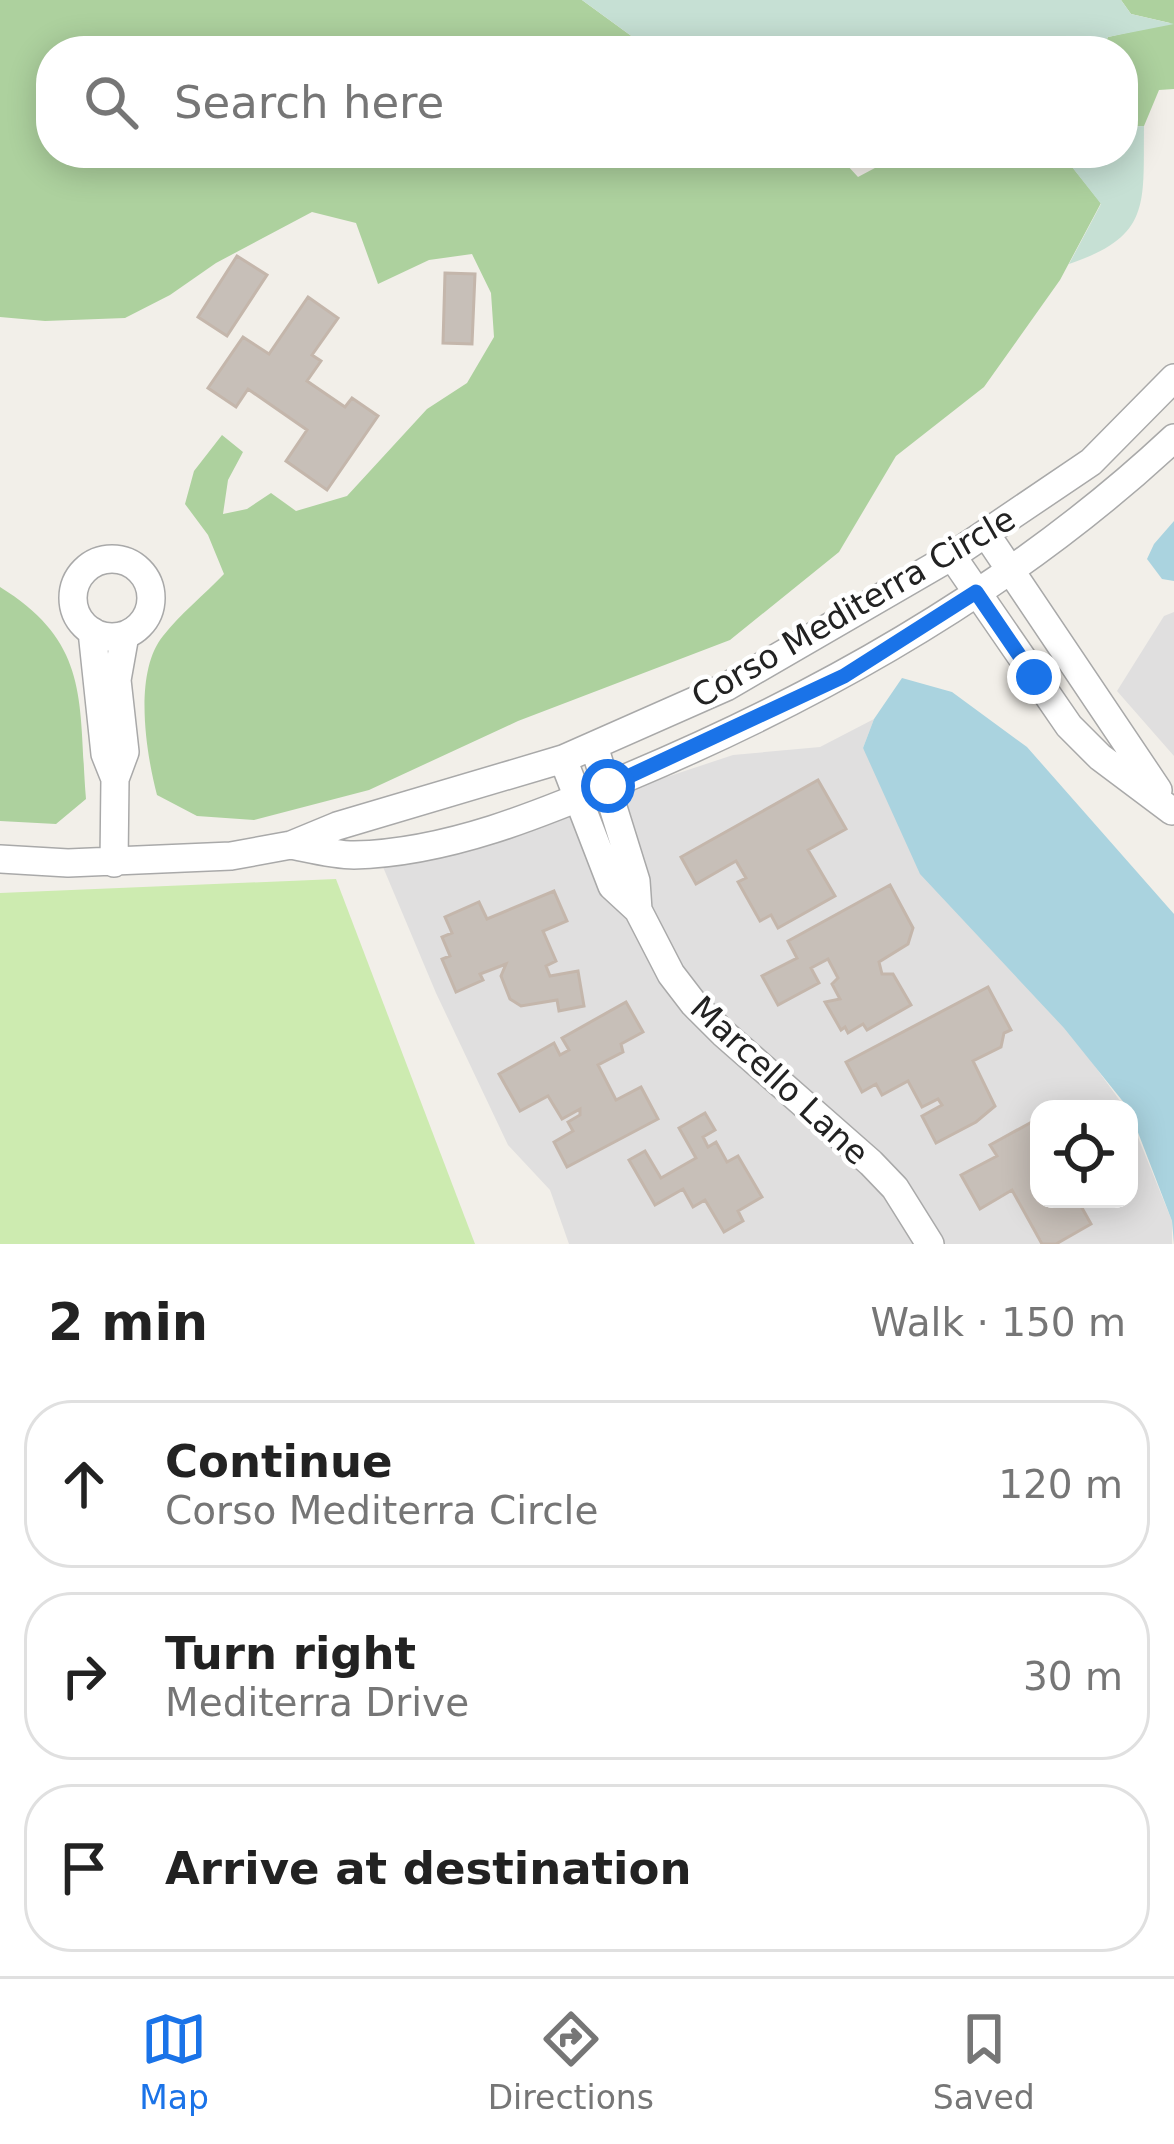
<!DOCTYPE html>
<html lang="en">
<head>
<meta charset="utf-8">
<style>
  :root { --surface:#fff; --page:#f2f2f2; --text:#222; --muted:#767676; --line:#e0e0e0; --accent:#1a73e8 }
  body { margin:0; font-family:"DejaVu Sans",sans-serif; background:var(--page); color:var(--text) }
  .controls { position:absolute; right:36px; bottom:36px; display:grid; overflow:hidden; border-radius:24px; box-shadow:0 6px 30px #0003 }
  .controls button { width:108px; height:108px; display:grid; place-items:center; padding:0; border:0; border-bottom:3px solid var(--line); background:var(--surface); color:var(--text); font:60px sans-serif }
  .stop { position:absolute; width:36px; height:36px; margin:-27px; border:9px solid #1a73e8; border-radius:50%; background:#fff }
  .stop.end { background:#1a73e8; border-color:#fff; box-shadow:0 3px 12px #0008 }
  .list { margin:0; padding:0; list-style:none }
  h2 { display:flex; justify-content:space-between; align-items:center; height:156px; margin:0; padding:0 48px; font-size:51px }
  h2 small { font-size:39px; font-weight:400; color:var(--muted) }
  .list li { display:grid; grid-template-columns:78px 1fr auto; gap:36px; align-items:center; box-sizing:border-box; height:168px; margin:0 24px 24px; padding:0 24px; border:3px solid var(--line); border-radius:48px }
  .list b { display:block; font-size:45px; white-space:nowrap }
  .list p { margin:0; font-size:39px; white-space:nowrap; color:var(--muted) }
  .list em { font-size:39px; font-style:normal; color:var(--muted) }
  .icon { flex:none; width:66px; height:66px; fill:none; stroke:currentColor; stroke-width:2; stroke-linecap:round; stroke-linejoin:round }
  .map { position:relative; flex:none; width:1174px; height:1244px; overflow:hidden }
  .search { position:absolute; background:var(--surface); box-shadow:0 6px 30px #0003; left:36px; right:36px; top:36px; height:132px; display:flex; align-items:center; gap:30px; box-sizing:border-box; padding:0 42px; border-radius:48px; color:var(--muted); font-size:45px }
  .sheet { height:732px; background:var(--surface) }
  nav { display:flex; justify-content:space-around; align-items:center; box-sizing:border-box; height:168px; border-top:3px solid var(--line); background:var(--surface); font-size:33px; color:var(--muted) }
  nav a { display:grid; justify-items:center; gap:6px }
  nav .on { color:var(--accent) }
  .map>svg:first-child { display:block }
  .residential { fill:#e0dfdf }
  .grass { fill:#cdebb0 }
  .forest { fill:#add19e }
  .wetland { fill:#c6e0d4 }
  .water { fill:#aad3df }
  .building { fill:#c7bfb8; stroke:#c4b6ab; stroke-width:3 }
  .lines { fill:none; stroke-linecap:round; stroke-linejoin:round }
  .minor-casing { stroke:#a9a9a9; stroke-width:30 }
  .minor { stroke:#fff; stroke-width:27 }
  .route { stroke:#1a73e8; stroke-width:15 }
  .labels { text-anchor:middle; stroke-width:9; stroke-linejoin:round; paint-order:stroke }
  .street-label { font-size:33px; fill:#222; stroke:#fff }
</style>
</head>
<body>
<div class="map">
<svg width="1174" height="1244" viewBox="0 0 1174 1244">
  <rect width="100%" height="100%" fill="#f2efe9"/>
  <path class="residential" d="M1174,612V756L1117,691L1164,616Z
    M874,719L863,748L1126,1109H1039V1199H1129V1115L1172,1221V1244H569L550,1190L508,1145L436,993L383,867L435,854L733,755L820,747Z"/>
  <path class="grass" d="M336,879L475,1244H0V893Z"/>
  <path class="forest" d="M0,0H582L652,51H51V153H836L858,177L903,153H1061L1101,203L1060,280L984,387L896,456L839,552L730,640L518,721L369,790L254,820L197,816L157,795C146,753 133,673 163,636C180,614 204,595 224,574L208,535L185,504L194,471L222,435L243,452L228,480L223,514L247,509L271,493L296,511L347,496L427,409L467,383L494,337L491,293L472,254L429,260L378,284L356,223L312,212L216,263L170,295L125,318L45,321L0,317Z
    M1121,0H1174V89L1159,90L1144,126L1123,127V51H1101L1108,37L1170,23L1131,14Z
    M0,587C92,644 78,703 86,799L56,824L0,821Z"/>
  <path class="wetland" d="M582,0H1121L1131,14L1174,24L1108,37L1101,51H652Z
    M1144,126C1143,204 1152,236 1069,264L1101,204L1061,153H1123V127Z"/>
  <path class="water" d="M1174,521V581L1162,579L1147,559L1154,544Z
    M902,678L952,692L1027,747L1174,914V1244L1172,1221L1129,1109L1064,1028L920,874L863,748L874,719Z"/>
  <path class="building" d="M237,256L267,275L227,336L198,317Z
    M445,273L475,274L472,344L443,343Z
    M308,297L338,318L312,355L321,361L307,381L345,407L352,398L378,416L327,490L286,461L307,430L248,389L236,407L208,388L243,337L269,354Z
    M818,780L846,829L808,850L835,896L778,928L771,915L760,921L738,882L746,878L736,861L696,884L681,857Z
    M890,885L913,928L908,944L879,962L882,974H893L911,1005L867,1030L863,1024L848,1033L845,1027L841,1030L825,1002L840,999L832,984L838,978L828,959L811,968L819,983L778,1005L762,976L797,958L788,941Z
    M554,891L567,921L543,931L556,961L546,966L550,976L578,971L584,1006L559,1011L557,1000L521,1006L510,999L501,976L506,964L480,974L483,980L456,992L442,959L450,956L442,937L452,933L445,917L479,902L487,919Z
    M988,987L1011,1030L1004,1033L1001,1047L973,1061L995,1106L976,1122L936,1143L922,1116L942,1105L938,1099L922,1107L908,1081L882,1095L876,1084L862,1092L846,1062Z
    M626,1002L643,1032L621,1044L623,1052L598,1065L616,1100L641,1087L658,1119L567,1167L554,1142L573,1131L568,1122L580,1115V1109L562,1119L548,1096L520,1111L499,1074L554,1043L560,1055L569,1050L562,1038Z
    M705,1113L715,1130L703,1137L708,1147L716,1142L727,1162L738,1156L762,1197L738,1211L743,1221L724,1232L705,1200L693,1207L683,1189L655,1205L629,1160L645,1151L661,1178L696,1158L679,1128Z
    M1039,1118V1199H1077L1091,1224L1056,1244H1042L1012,1190L980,1209L961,1175L997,1156L990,1145Z"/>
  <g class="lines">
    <g class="minor-casing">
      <path id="minor" d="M986,534L1158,790
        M952,556L1069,726L1100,757L1172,811
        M73 598a39 39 0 1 1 78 0a39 39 0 1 1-78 0Z
        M92,631L105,754L115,779
        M594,746L636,881L638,910L671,974L694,1004L723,1033L871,1163L895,1188L930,1244
        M563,759L612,886L638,910
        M291,845C311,849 334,855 354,855C447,853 541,814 626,778C824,695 1016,586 1174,438
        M0,859L68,863L231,856L291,845L337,826L563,759L726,687L952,556L1091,462L1174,378
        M114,863L115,779L125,752L117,680L125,635"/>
    </g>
    <use href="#minor" class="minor"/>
  </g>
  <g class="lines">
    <path class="route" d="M608,786L844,676L976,592L1034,677"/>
  </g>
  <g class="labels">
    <g class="street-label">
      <text transform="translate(853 607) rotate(-30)" y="12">Corso Mediterra Circle</text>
      <text transform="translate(780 1080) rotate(43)" y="12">Marcello Lane</text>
    </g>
  </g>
</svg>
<div class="controls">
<button><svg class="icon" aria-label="locate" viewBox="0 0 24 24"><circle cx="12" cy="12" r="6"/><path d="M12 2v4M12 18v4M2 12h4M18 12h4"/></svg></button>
</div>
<div class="stop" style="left:608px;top:786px"></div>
<div class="stop end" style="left:1034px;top:677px"></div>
<div class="search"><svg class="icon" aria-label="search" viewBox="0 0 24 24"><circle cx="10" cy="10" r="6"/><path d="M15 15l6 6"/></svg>Search here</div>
</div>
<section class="sheet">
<h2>2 min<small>Walk · 150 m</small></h2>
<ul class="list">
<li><svg class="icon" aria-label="ahead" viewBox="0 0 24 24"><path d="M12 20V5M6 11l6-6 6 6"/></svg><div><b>Continue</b><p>Corso Mediterra Circle</p></div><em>120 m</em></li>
<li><svg class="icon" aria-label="right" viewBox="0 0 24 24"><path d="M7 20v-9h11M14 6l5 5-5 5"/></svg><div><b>Turn right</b><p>Mediterra Drive</p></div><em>30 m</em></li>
<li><svg class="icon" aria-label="arrive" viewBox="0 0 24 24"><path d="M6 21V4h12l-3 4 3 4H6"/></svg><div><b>Arrive at destination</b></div></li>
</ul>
</section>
<nav>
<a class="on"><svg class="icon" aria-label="map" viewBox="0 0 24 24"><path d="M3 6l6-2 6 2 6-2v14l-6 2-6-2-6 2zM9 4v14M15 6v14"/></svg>Map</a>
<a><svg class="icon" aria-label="directions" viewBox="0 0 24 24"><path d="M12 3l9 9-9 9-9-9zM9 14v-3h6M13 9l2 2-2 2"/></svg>Directions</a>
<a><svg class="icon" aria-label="saved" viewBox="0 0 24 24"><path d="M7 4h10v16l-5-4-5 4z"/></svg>Saved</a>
</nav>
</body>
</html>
